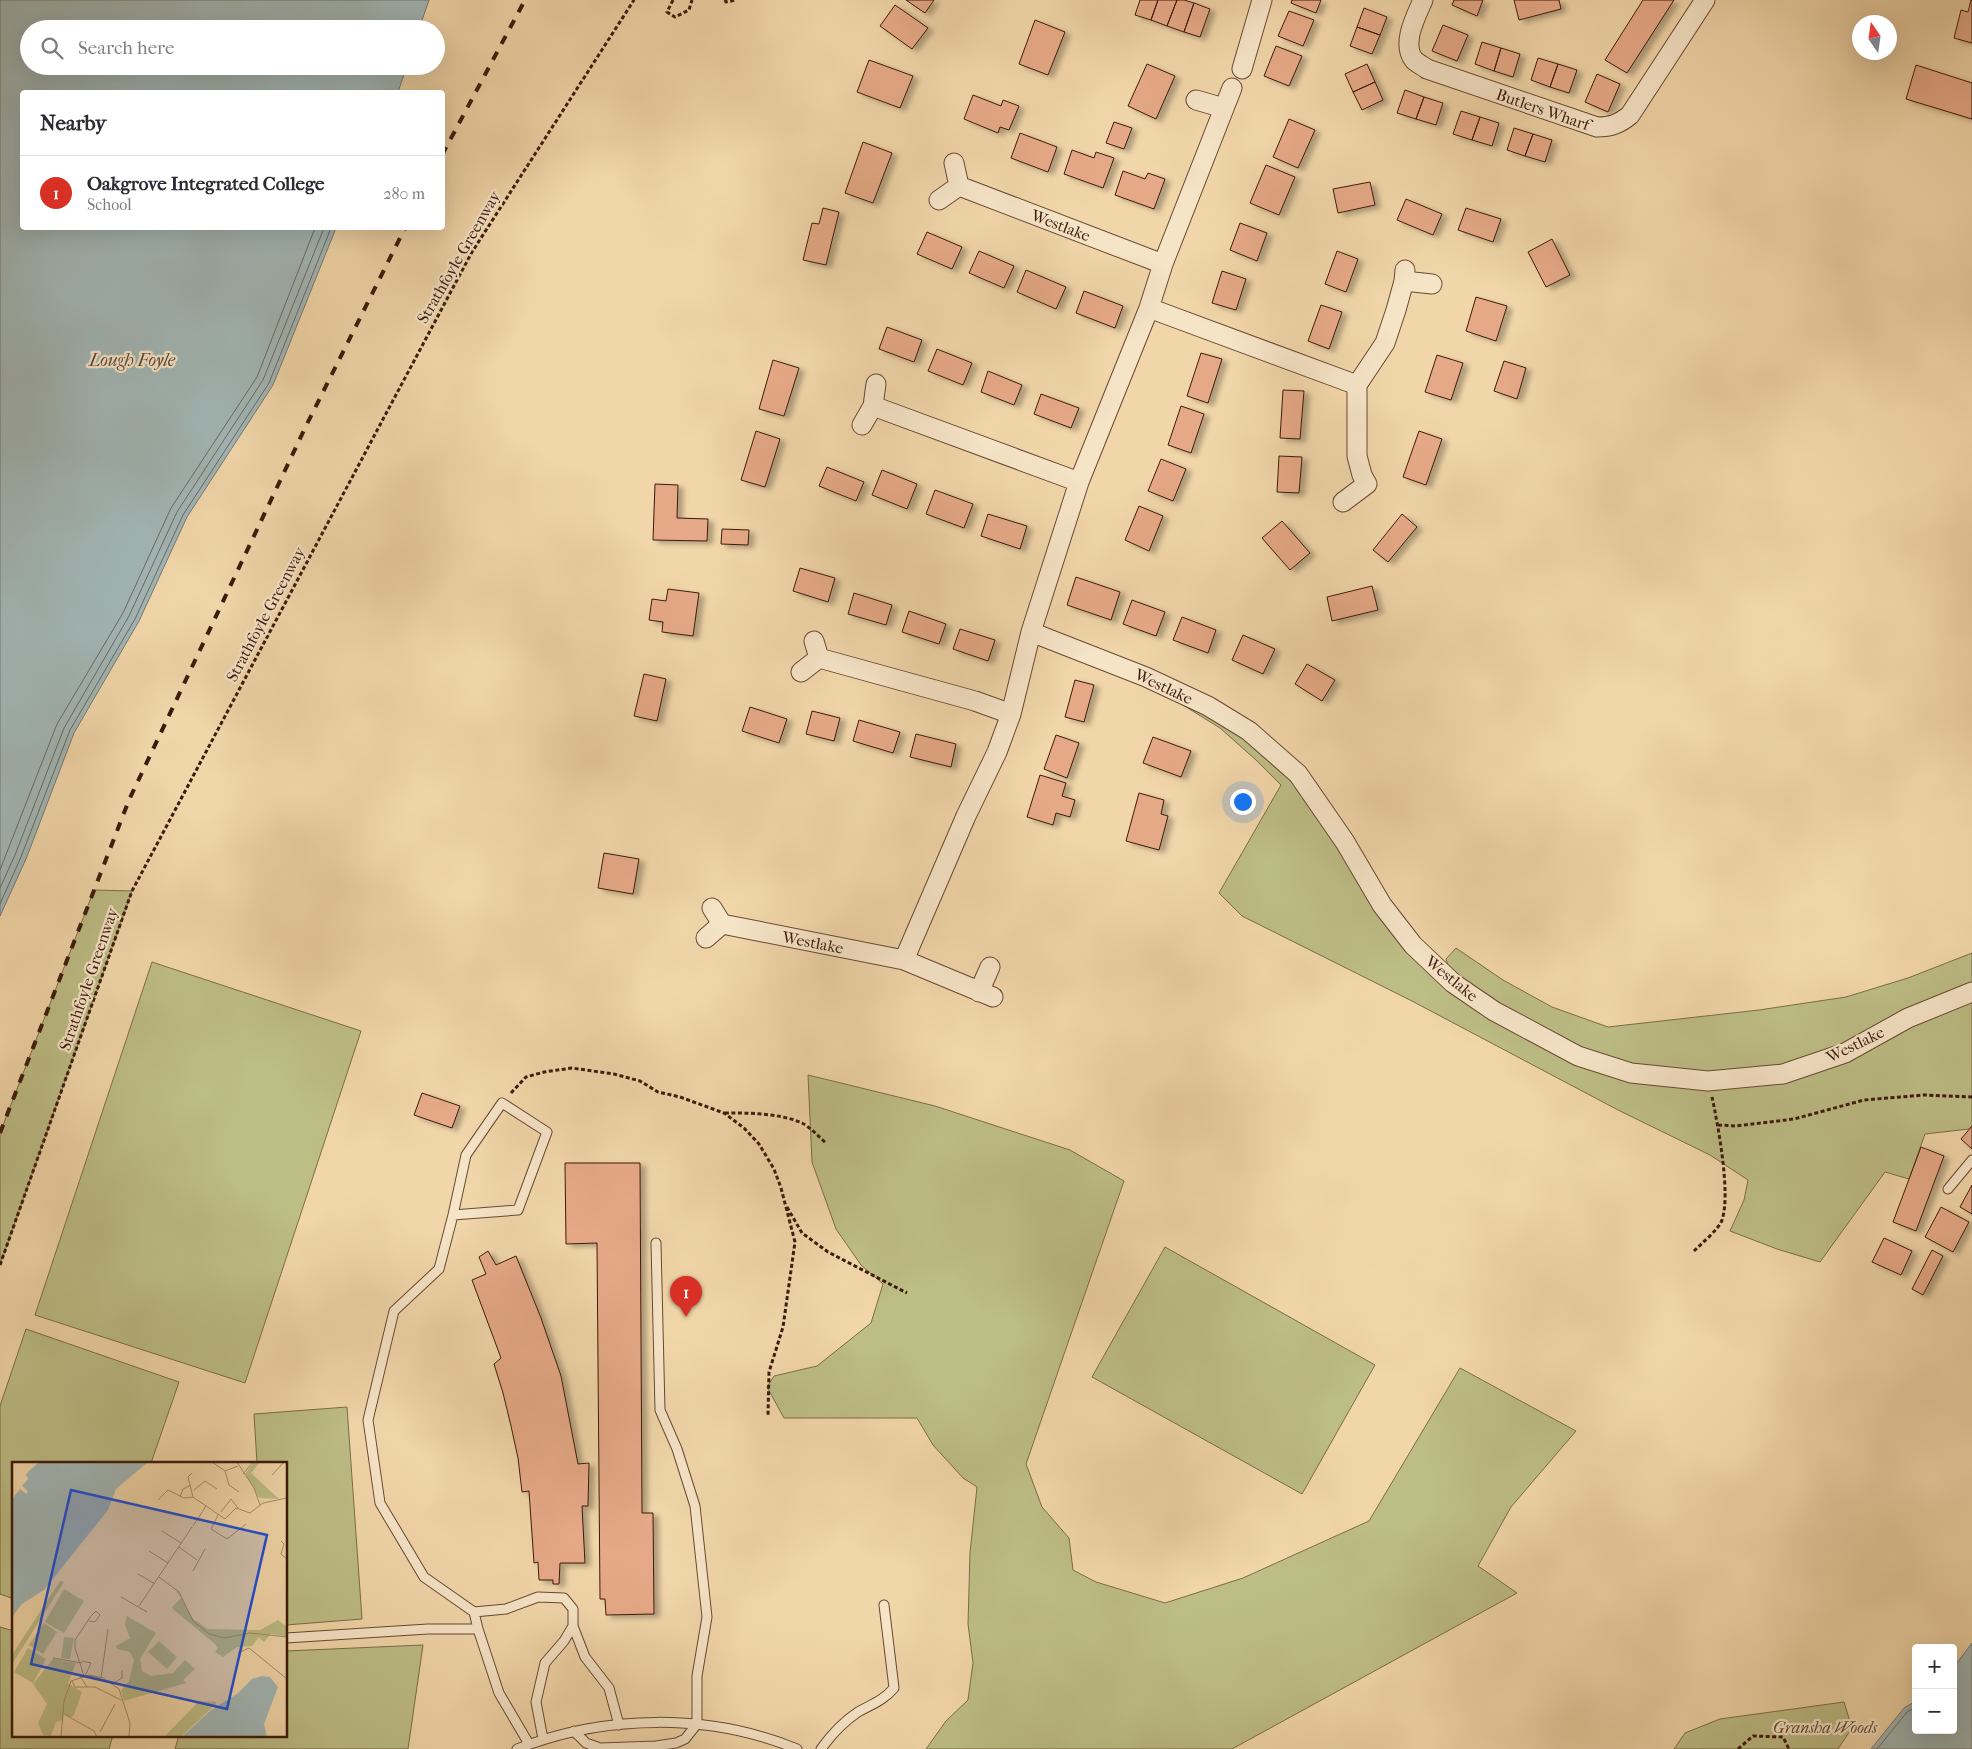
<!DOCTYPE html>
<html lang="en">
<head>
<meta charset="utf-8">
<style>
  :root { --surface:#fff; --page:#f7f7f7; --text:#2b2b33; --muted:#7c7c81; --line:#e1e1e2; --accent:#d93025 }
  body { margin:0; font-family:"IM FELL French Canon",serif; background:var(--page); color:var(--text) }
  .controls { position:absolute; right:15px; bottom:15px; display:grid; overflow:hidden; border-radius:5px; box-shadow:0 5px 20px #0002 }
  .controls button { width:45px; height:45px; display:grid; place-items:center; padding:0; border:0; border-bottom:1px solid var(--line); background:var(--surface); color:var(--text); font:25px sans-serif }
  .compass { position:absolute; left:1852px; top:15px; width:45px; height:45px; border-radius:50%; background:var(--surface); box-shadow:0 5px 20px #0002; rotate:347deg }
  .you { position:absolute; left:1242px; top:801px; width:18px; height:18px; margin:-12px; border:4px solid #fff; border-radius:50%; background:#1a73e8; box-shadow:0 0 0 8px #1a73e833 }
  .badge { display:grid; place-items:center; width:32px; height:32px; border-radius:50%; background:var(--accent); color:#fff; font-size:16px; font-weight:700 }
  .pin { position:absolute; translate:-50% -41px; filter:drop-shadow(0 1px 2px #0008) }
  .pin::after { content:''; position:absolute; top:26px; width:18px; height:15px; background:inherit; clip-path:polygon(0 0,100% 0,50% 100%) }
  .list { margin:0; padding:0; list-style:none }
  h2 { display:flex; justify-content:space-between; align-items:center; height:65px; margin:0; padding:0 20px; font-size:21px }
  h2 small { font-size:16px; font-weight:400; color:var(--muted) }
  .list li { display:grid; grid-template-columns:32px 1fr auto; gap:15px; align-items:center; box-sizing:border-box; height:75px; padding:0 20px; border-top:1px solid var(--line) }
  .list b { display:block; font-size:19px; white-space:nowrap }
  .list p { margin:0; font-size:16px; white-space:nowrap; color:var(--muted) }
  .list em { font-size:16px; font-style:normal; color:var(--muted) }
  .icon { flex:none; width:28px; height:28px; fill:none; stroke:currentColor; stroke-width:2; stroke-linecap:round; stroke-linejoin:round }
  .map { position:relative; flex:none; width:1972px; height:1749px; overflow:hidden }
  .search { position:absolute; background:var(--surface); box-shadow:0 5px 20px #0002; left:20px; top:20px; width:425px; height:55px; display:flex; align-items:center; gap:12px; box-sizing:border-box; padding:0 18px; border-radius:28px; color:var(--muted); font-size:19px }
  .panel { position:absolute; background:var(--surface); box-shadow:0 5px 20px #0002; left:20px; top:90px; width:425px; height:140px; border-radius:5px }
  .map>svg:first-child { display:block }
  .green { fill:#bdbd86; stroke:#7c6c48 }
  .water { fill:#a1b6b5; stroke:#797871 }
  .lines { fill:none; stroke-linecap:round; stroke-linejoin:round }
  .shore { stroke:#6e6860; stroke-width:1 }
  .building { fill:#e6a987; stroke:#3c1a0b; filter:url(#shadow) }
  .service-casing { stroke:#694932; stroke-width:11 }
  .minor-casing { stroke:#694932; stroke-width:21 }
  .path { stroke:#3c1a0b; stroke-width:3; stroke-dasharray:4 2.5; stroke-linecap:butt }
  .service { stroke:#f6e4c7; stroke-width:9 }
  .minor { stroke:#f6e4c7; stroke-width:19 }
  .rail { stroke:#3c1a0b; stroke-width:4; stroke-dasharray:9 9; stroke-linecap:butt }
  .labels { text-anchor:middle; stroke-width:4.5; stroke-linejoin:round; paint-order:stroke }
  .street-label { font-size:16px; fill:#3c1a0b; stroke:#f6e4c7 }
  .park-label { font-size:16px; font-style:italic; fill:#634b30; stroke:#f6e4c7 }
  .water-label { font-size:18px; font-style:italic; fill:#5a493e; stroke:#f6e4c7 }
  .inset-road { fill:none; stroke:#a98b6a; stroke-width:1 }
  .view { fill:#1d4ed8; fill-opacity:0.15; stroke:#1d4ed8; stroke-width:2.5 }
  .inset-edge { fill:none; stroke:#3c1a0b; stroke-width:2.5 }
</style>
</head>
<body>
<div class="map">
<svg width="1972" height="1749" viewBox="0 0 1972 1749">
  <defs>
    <filter id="shadow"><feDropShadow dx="5.5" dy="3" stdDeviation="2.5" flood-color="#0004"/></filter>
  </defs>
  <rect width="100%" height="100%" fill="#f1d6a9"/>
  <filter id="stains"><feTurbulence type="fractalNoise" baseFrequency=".004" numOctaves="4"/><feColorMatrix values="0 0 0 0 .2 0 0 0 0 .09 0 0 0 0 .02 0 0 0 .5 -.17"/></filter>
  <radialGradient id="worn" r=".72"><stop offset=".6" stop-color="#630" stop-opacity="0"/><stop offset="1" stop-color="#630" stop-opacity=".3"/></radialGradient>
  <path class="green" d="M1170,697L1195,708L1243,735L1283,769L1345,842L1453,982L1446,959L1456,948L1503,980L1552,1007L1608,1027L1759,1010L1846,997L1908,978L1972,953V1126L1969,1129L1925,1134L1909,1179L1885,1172L1820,1262L1777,1249L1730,1231L1744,1200L1748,1180L1710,1155L1618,1110L1410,1000L1242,916L1219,893L1281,785L1256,760L1220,728Z
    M94,890L132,891L0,1265V1133Z
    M152,962L361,1031L245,1383L35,1315Z
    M808,1075L935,1106L1070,1150L1124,1181L1026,1464L1042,1507L1069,1538L1073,1570L1096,1582L1165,1603L1243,1578L1369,1521L1460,1368L1576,1431L1511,1507L1478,1566L1517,1593L1232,1749H926L946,1721L968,1700L973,1663L968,1624L970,1553L977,1487L963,1478L933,1445L917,1418H784L767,1387L774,1376L817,1366L871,1323L883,1284L861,1265L836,1229L812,1162Z
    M1165,1247L1375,1365L1302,1494L1092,1377Z
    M26,1329L179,1382L151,1463H14V1599L0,1594V1406Z
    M347,1407L362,1619L286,1625V1463H257L254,1414Z
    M0,1627L14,1631V1735H113L109,1749H0Z
    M423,1645L408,1749H175L179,1735H286V1651Z
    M1844,1702L1852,1728L1838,1749H1674L1685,1733L1720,1719Z"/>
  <path class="water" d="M0,0H429L419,29H29V66H407L398,92H22V228H336L273,385L187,517L139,621L74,733L26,859L0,916Z
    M1972,1643V1749H1871L1904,1708L1916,1701V1730H1953V1668Z"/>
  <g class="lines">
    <path class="shore" d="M0,870L57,724L123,613L171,508L257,377L315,228
      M0,888L15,855L64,728L129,616L177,512L263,380L324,228
      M0,904L21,857L70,730L135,619L183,515L269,383L331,228
      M1877,1749L1907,1712L1916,1707"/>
  </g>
  <path class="building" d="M906,0H934L925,13Z
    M1140,0H1158L1151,20L1135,15Z
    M1158,0H1177L1167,26L1151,20Z
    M1177,0H1184L1194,3L1184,32L1167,26Z
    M1292,0H1321L1316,13L1291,3Z
    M1454,0H1483L1477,16L1452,5Z
    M1514,0H1559L1561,9L1519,20Z
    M1643,0H1674L1627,73L1605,60Z
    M1971,0H1972V43L1954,38L1961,10L1968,12Z
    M1194,3L1210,9L1200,37L1184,32Z
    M895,5L928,28L912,49L880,26Z
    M1364,8L1387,17L1380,35L1357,27Z
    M1289,11L1314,20L1303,46L1278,36Z
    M1035,20L1065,32L1048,75L1019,64Z
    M1443,25L1468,35L1457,61L1432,51Z
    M1357,27L1380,35L1372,54L1350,46Z
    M1482,42L1501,48L1494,71L1475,64Z
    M1276,46L1302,56L1289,86L1264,76Z
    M1501,48L1520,54L1513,77L1494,71Z
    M1538,58L1558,64L1550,87L1531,80Z
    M869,60L913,76L900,108L857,92Z
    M1147,64L1175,76L1156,119L1128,106Z
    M1367,64L1375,82L1353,92L1345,74Z
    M1558,64L1577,70L1569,93L1550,87Z
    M1916,65L1972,83V119L1906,99Z
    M1597,74L1620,84L1608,112L1585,102Z
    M1375,82L1383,100L1362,110L1353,92Z
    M1405,90L1424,97L1416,119L1397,113Z
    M973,95L1001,106L1003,100L1019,106L1009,130L1000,127L998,133L964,119Z
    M1424,97L1443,103L1436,125L1416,119Z
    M1461,111L1480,117L1472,140L1453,134Z
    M1480,117L1499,123L1492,146L1472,140Z
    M1289,119L1315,130L1298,168L1273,157Z
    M1114,122L1132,128L1124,149L1106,143Z
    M1514,128L1533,134L1525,156L1507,150Z
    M1020,133L1057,147L1048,172L1011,158Z
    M1533,134L1552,140L1545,162L1525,156Z
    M863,142L892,153L873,203L845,193Z
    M1072,150L1094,158L1096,152L1114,158L1103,188L1064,174Z
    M1266,165L1295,177L1279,215L1250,203Z
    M1123,171L1145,179L1148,173L1165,179L1154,209L1115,195Z
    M1370,182L1375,205L1338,213L1333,189Z
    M1406,199L1442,214L1433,235L1397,220Z
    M823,208L839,212L826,265L803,260L812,223L819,224Z
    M1466,208L1501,219L1493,242L1458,230Z
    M1240,223L1267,233L1257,261L1230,250Z
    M927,232L962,247L952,269L917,254Z
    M1552,239L1570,275L1546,287L1528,252Z
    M979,251L1014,266L1004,288L969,273Z
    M1337,251L1358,259L1346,292L1325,284Z
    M1026,270L1066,287L1056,309L1017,292Z
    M1222,271L1246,279L1236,310L1212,303Z
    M1084,291L1123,306L1115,328L1076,313Z
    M1476,297L1507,306L1496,341L1466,331Z
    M1321,305L1342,312L1329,349L1308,341Z
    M887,327L922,340L914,362L879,349Z
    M937,349L972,363L963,385L928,371Z
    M1201,353L1222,359L1208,403L1187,396Z
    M1437,355L1463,363L1451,400L1425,392Z
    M773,360L799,368L784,416L759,409Z
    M1504,361L1526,368L1517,399L1494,391Z
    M988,371L1022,385L1014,405L981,392Z
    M1283,390L1304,391L1300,439L1280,438Z
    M1041,394L1079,408L1071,428L1034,414Z
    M1181,406L1204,414L1191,453L1168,445Z
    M756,431L780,439L765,487L741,480Z
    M1419,431L1442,439L1426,485L1403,477Z
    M1279,456L1302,457L1299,493L1277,492Z
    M1161,459L1186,469L1173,501L1148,491Z
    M827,467L864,482L856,501L819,486Z
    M882,470L917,484L907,509L872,495Z
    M655,484L678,485L677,518L708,519L707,541L653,540Z
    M935,490L973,504L964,528L926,514Z
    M1139,506L1163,516L1149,551L1125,540Z
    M988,514L1027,526L1020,549L981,536Z
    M1402,514L1417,527L1388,562L1373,550Z
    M1282,521L1310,553L1290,570L1262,538Z
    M722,529L749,530L748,545L721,544Z
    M800,568L835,578L828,602L793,591Z
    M1076,577L1120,592L1111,620L1067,605Z
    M1372,586L1378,610L1332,621L1327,597Z
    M668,589L699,593L693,636L662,632L663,622L649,620L652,599L666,601Z
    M854,593L892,605L886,625L848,614Z
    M1132,600L1165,612L1156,636L1123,624Z
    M909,611L946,624L939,644L902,632Z
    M1182,617L1216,630L1208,653L1173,640Z
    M960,629L995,640L988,661L953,649Z
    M1243,635L1275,649L1263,674L1232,660Z
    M1307,664L1335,680L1322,701L1295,684Z
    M644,674L666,679L657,721L634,716Z
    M1075,680L1094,685L1084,722L1065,717Z
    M750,707L787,719L779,743L742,731Z
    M812,711L840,718L834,741L806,734Z
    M859,720L900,732L893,753L853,741Z
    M916,734L956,744L951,767L910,757Z
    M1056,735L1079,743L1067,778L1044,769Z
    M1153,737L1191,751L1181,777L1143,763Z
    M1040,775L1066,783L1062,796L1075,800L1070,817L1056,813L1053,825L1027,817Z
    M1139,793L1164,800L1161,814L1168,816L1159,850L1126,841Z
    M604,853L639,859L633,894L598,888Z
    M422,1093L460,1106L452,1128L414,1115Z
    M1972,1126V1149L1961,1139Z
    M1921,1147L1944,1156L1916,1231L1893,1222Z
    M565,1163H640L642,1513H653L654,1614L606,1615L605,1599H600L597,1243L566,1244Z
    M1972,1185V1214L1960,1207Z
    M1941,1207L1969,1222L1953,1252L1925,1237Z
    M1884,1238L1912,1251L1901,1275L1872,1262Z
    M1932,1250L1943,1256L1923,1295L1912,1289Z
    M488,1251L496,1265L516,1256L541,1318L561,1376L578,1464L589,1463L588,1506H582L585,1563H560L559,1584H553V1580H539L538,1562L534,1563L529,1491L522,1492L518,1458L511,1426L503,1393L494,1364L501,1358L472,1280L486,1274L479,1257Z"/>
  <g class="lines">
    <g class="service-casing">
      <path id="service" d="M1948,1189L1972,1160
        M453,1215L518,1210L547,1132L502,1103L466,1155L453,1215L439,1269L394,1311L368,1420L380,1503L424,1577L474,1612L478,1629L499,1693L529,1744
        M474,1612L506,1609L538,1597L564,1598L573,1609V1626L564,1641L545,1663L536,1702L543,1739
        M573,1626L585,1657L609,1688L619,1725
        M286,1638L428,1629H478
        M574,1731L586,1743L600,1748L656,1746L676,1743L685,1739L697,1724V1676L707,1617L695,1506L677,1449L660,1410L656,1243
        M517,1749C605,1714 709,1713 797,1749
        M821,1749C831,1735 843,1722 858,1712C872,1704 883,1701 894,1688L884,1605"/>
    </g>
    <g class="minor-casing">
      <path id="minor" d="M1423,0C1416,16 1401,44 1414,60C1417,63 1423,66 1427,69L1597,127C1611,127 1619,124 1630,115L1705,0
        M1242,69L1262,0
        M1196,100L1224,108
        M959,186L1163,264
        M939,200L959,186L954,163
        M1404,281L1432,284
        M1149,308L1357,385
        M873,406L1079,482
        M862,425L873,406L876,384
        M1343,502L1367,484L1362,475L1357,456V385L1385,343L1396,310L1404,281L1405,270
        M1031,632L1146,677L1208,706L1249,731L1298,774L1345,842L1382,905L1413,945L1453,983L1494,1011L1578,1056L1631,1073L1708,1081L1783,1074L1845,1053L1908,1018L1972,992
        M819,658L975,701L1011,714
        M801,672L819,658L814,641
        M712,908L722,924L904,960L993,997
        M706,938L722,924
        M904,960L966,816L997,752L1011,714L1031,632L1079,482L1149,308L1163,264L1232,88
        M979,992L990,967"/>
    </g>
    <path class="path" d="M673,0L667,12L675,17L689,10L692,0
      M725,0L726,2L736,0
      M511,1093L526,1077L544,1072L572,1068L614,1074L640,1081L658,1092L680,1097L724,1113L744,1128L759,1144L774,1169L781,1188L795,1242L783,1327L769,1372L768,1415
      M725,1113C750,1113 779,1113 802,1123C810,1127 819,1137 826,1143
      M1718,1125L1736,1126L1794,1119L1864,1100L1924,1095L1972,1097
      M787,1207L802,1233L828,1252L907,1293
      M1694,1251C1701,1244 1719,1229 1722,1220C1731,1194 1718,1125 1712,1097
      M0,1265L132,891L472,252L634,0
      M1738,1749L1753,1736L1783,1737L1789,1749"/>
    <use href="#service" class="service"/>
    <use href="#minor" class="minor"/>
    <path class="rail" d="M442,155L525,0
      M0,1133L129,800L306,426L405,228"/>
  </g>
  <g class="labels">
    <g class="street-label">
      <text transform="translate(1543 109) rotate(19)" y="6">Butlers Wharf</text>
      <text transform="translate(1061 225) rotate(21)" y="6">Westlake</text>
      <text transform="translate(458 257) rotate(-60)" y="6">Strathfoyle Greenway</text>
      <text transform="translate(265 614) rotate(-62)" y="6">Strathfoyle Greenway</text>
      <text transform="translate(1164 686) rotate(25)" y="6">Westlake</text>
      <text transform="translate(813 942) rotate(11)" y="6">Westlake</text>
      <text transform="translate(1452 978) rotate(39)" y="6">Westlake</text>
      <text transform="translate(88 979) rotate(-71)" y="6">Strathfoyle Greenway</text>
      <text transform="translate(1855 1044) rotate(-26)" y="6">Westlake</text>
    </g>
    <g class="park-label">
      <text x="1825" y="1733">Gransha Woods</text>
    </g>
    <g class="water-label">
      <text x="132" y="366">Lough Foyle</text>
    </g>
  </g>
  <g transform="translate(12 1462)">
    <rect width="275" height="275" fill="#f1d6a9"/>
    <path d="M242,0H248L239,11L267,37L247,36L233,12ZM48,119L52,120L0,202V193ZM52,127L72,139L52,171L33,160ZM164,129L166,130L181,157L196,167L248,168L266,158L275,165V175L259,172L252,180L247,175L240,184L225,185L211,195L203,190L206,186L203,182L162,148L160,145L169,136ZM115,154L144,171L128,197L130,209L139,214L161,211L173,198L183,207L171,218L174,221L112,239L109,228L117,219L122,198L118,190L105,187L104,184L118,176L113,162ZM32,161L45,170L31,192L17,183ZM52,175L62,176L58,197L49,196ZM147,179L165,195L155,207L136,190ZM16,186L34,197L21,221L2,210ZM41,197L64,201L56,221L70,230L62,253L58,256L52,252L51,258L44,260L39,274L31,273L26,261L35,242L21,222ZM187,239L204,240V242L169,275H152Z" fill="#bdbd86"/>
    <path d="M27,0H136L104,27L96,48L32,128L10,142L0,155V37L8,27L14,32L16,29L10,24L16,17L14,13L17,9ZM250,214L258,215L266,225L252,262L255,275H170L199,248L225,232L240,217Z" fill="#a1b6b5"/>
    <path class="inset-road" d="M200,0L213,9L226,4M225,0L242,26L248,43M213,9L217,23L227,30M231,12L241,0M260,13L272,0M182,28L193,19L205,27M168,35L171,27L179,23M181,35L213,57L224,46L238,51L251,41L275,36M146,38L156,28L172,36L181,35L176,15L180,11M209,50L219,37L226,46M206,53L199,67L215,77L234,62M181,64L194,44M150,69L169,81M269,79L272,82L269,92L275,97M167,85L185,98M137,89L156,101M181,109L193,87M126,112L143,122M147,115L167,130L181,159L197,172L212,176L238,171L275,175M109,135L135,150M127,144L180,65M226,191L237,186L275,217M41,196L70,201M70,199L79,201L73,214M68,214L75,225H83L109,238M72,214L63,186V178L79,154L84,149L88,153L83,160L77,159M77,214L89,216L96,167M60,219L63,225H75M100,222L110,216V208M52,252L82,269L85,275M88,270L103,242M49,275L52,239L59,219L77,213L91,216L107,227L118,261L117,275"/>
    <path class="view" d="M59,28L255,73L215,247L19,202Z"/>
    <rect width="275" height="275" class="inset-edge"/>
  </g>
  <rect width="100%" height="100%" filter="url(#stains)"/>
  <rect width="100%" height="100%" fill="url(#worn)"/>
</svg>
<div class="controls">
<button>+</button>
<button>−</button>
</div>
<svg class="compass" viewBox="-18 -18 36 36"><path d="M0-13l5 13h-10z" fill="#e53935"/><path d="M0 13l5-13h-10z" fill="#7c7c81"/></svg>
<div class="you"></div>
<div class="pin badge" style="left:686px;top:1317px">1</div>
<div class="search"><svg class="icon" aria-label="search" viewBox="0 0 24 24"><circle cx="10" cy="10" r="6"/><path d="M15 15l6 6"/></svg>Search here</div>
<section class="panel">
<h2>Nearby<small></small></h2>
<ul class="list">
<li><span class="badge">1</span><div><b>Oakgrove Integrated College</b><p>School</p></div><em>280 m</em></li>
</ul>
</section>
</div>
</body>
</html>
